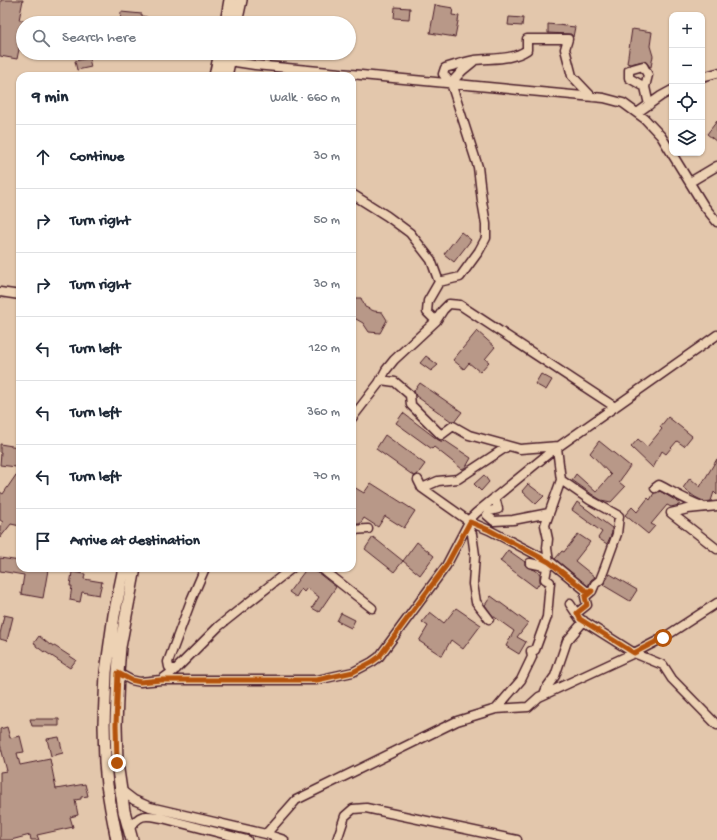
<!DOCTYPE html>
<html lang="en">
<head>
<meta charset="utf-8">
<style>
  :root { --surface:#fff; --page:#f2f2f3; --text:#1f2937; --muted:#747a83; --line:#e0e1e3 }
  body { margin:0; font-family:"Gochi Hand",sans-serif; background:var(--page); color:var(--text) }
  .controls { position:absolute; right:12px; top:12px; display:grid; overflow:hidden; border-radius:8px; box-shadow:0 1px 3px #0004 }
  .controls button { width:36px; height:36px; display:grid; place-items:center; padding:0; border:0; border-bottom:1px solid var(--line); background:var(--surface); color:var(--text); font:20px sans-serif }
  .stop { position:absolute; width:12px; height:12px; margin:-9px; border:3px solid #b45309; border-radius:50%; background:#fff }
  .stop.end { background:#b45309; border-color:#fff; box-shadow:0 1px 4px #0008 }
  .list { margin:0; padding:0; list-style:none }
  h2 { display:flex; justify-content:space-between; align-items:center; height:52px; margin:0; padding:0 16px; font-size:17px }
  h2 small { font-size:13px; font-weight:400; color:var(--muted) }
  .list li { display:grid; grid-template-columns:26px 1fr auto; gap:12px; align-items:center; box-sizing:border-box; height:64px; padding:0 16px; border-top:1px solid var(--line) }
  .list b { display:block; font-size:15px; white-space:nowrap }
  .list em { font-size:13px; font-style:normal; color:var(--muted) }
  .icon { flex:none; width:22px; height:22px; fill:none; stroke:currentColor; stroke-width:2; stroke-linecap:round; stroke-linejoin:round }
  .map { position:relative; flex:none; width:717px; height:840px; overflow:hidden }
  .search { position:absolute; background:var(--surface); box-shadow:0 1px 3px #0004; left:16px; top:16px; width:340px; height:44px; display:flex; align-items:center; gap:10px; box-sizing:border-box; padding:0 14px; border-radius:22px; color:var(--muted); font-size:15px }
  .panel { position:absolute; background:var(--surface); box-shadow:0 1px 3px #0004; left:16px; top:72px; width:340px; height:500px; border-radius:12px }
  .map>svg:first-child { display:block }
  .building { fill:#b89888; stroke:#4a1f2b }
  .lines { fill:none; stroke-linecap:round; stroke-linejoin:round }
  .minor-casing { stroke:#4a1f2b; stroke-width:11 }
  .secondary-casing { stroke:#4a1f2b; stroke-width:14 }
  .minor { stroke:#edd2b4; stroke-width:8 }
  .secondary { stroke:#edd2b4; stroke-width:11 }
  .route { stroke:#b45309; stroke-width:5 }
</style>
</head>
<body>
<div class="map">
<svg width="717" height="840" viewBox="0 0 717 840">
  <rect width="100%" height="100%" fill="#e3c7ac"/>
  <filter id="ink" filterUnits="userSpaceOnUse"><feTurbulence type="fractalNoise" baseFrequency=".025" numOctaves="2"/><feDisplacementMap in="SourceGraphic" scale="8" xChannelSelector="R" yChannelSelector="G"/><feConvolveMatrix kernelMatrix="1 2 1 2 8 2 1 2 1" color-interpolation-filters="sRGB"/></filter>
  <g filter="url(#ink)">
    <path class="building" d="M1,0H23L19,20H23V30L17,59L0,56V6Z
      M435,5L453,8L452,15L459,16L455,37L430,33Z
      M395,7L410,8L409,19L394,18Z
      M121,12L142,14V16L147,17L146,23H120Z
      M509,17L523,18L522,26L508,25Z
      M548,24L575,27L573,37L571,34H568L548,33Z
      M632,29L652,32L650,46L653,56L651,67H650L646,62L644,61L630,64L627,63Z
      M89,58L91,67L77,70L75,61Z
      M717,121V142L707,134Z
      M461,232L471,240L454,262L444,254Z
      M352,298H361L365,307L374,311L382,312L387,320L380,333L369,332L363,323L356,319H352Z
      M477,331L495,347L485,359L489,362L480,372L469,363L464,369L453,360Z
      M426,356L438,365L431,371L420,363Z
      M541,374L552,380L546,390L535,384Z
      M420,383L462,412L455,421H451L416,396L414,391Z
      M403,413L437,439L442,442L444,440L471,458L466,467L462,469L434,447L432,449L396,423Z
      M668,417L692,436L684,446L677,441L666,454L662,451L653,468L631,447L638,439L647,447L662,429L660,427Z
      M385,435L425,464L417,475L414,476L376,449Z
      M599,441L630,466L619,482L625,487L611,502L601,500L593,495L572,480L576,474L596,492L611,475L590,453Z
      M0,444L18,447L16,467L0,465L1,453H0Z
      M717,459V495L714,492L711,501L705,502L695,497L683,488L690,478L700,487Z
      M16,475L20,478V526L11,524L0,538V527L3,522L0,520V492L3,494Z
      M484,475L489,482L481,491L474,484Z
      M371,483L415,511L404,528L385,516L378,527L364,518L360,524H352V486L364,493Z
      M528,484L544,496L536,504L522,491Z
      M660,491L680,503L679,505L671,507L667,505L651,524L655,526L648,534L625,515L632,507L637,512L648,498L650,500L654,493Z
      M577,502L612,528V533L607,544L598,538L602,532L572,510Z
      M578,534L590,542L575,561L595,577L591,580L588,586L555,559L562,551L564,552Z
      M373,537L403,561L394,572L365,549Z
      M417,542L434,556L420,575L403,561Z
      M508,550L525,562V565L527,567L535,570L540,574V582L536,588L500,561Z
      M0,558L20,561V568H36L48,570L43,598L21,594L24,575L0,571Z
      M307,568L309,570L310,568L316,572H317L336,587L319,612L312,608L319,597L307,588L304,592L301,589L296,597L289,592Z
      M72,572L85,574L84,579L102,582L99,595L82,592L80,602L70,600L72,586H70Z
      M610,574L637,590L630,601L603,585Z
      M491,596L528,623L517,637L526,642L519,654L506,646L514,631L493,616L485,605Z
      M456,608L481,625L463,649L451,640L442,656L419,641L428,626L422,622L430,612L444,623Z
      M341,613L355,620L351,628L337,621Z
      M4,615L13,617L7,641L0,639V634Z
      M39,636L50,645V644L56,647L76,660L70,668L44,651V652L36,646V644L34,643Z
      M30,719H59V726H32Z
      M7,727L10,738L20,736L24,752L17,753L20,765L50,759L56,789L85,784L88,796L81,797V799L75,800L78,815L70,817L73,827L37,835L39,840H31L30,835L11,840H0V772L7,771L0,744V729Z
      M59,737L63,753L51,756L47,739Z"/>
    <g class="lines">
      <g class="minor-casing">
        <path id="minor" d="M229,61L255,65L604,98L623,103L645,119L661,136L704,206L717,222
          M702,77L717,73
          M451,83L462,71L473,62
          M645,87L629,78V70L643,66L648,75L645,87L649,105
          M637,113L661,96L672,90
          M690,182L717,166
          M352,194L387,216L410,233L431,260L439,282L428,301L427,312L436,321
          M439,282L460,277L479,251L486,238V224L482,201L478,167L451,83L443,74L445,68C455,65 465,62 475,60C493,58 512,60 527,50V39H568L565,49L572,76L592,97
          M0,292L20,295
          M381,380L395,382L410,395L411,405L441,435L453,426L469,435L520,449L559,446
          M352,418L379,383L386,370L394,360L436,321L443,310L449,304L460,305L615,407
          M557,448L561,480L590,500L619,516L617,534L604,570L600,580L595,584L592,591L585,597L587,605L577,613
          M418,480L422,488L438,481L458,479L508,446
          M422,488L470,522L489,530L552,563
          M655,488L659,485C673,492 687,501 702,506
          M495,497L498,509L490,511L487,515L494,521L513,520L549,513
          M717,506L688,509L671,513L717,549
          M467,526L472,534L475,555L473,584L476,602L489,619
          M352,530L368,529
          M549,562L547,548L548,539L545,525L561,480
          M549,566L552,563L585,590L587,591H592
          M321,568L372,608
          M570,604L580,619L634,653L663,665L672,679L717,725
          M176,669H171L169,667L168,662L192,598L205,568
          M118,673L131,680L140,682L161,680H317L353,672L372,662L379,657L446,566L471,518L476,513L548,454L717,335
          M161,680L176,669L219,626L292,568
          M544,694L547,687L555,676L567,641L584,621
          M496,709L528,707L539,697L634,653L663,638L717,603
          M121,790L134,800L150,807L266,834L284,840
          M129,829C140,813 145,815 162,818L247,840
          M266,834L296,800L457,721L496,709L521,680L532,657L531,651L535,650L547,617L550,582L545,579L547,568L544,566L530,563
          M337,840L345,816L353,809L366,808L517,840"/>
      </g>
      <g class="secondary-casing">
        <path id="secondary" d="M226,23L230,0
          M236,23L241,0
          M215,76L220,53
          M226,76L231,53
          M117,840L111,809L107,785L105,763L104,724L106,672L114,615L124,568
          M132,840L124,811L117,763L116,725L118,673L120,647L135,568"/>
      </g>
      <use href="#minor" class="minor"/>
      <use href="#secondary" class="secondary"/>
    </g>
  </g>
  <g class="lines" filter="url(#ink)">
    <path class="route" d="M117,763L116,725L118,673L131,680L140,682L161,680H317L353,672L372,662L379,657L446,566L470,522L489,530L549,562L585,590L587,591H592L585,597L587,605L577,613L580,619L634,653L663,638"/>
  </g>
</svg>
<div class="controls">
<button>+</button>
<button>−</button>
<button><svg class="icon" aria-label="locate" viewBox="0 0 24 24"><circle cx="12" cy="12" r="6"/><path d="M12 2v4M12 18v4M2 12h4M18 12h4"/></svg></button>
<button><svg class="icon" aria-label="layers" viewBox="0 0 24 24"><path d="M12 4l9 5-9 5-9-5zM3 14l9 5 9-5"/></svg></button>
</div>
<div class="stop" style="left:663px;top:638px"></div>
<div class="stop end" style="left:117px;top:763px"></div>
<div class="search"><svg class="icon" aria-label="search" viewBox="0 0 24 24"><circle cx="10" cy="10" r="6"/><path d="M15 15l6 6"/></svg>Search here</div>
<section class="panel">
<h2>9 min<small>Walk · 660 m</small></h2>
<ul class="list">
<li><svg class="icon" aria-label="ahead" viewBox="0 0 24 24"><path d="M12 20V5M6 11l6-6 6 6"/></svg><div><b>Continue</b></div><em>30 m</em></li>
<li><svg class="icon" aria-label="right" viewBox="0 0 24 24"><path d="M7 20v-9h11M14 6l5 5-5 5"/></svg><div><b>Turn right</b></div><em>50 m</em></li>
<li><svg class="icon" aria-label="right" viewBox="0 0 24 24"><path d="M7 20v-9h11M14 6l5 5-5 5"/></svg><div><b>Turn right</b></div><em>30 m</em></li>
<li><svg class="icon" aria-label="left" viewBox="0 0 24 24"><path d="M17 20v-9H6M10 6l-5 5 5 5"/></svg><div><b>Turn left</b></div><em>120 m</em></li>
<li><svg class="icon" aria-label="left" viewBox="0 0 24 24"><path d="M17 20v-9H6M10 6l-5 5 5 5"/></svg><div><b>Turn left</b></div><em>360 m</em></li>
<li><svg class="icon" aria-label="left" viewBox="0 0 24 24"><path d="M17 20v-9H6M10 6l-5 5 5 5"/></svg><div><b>Turn left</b></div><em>70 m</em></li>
<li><svg class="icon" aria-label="arrive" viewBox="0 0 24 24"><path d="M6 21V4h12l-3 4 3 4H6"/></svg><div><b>Arrive at destination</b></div></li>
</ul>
</section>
</div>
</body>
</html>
